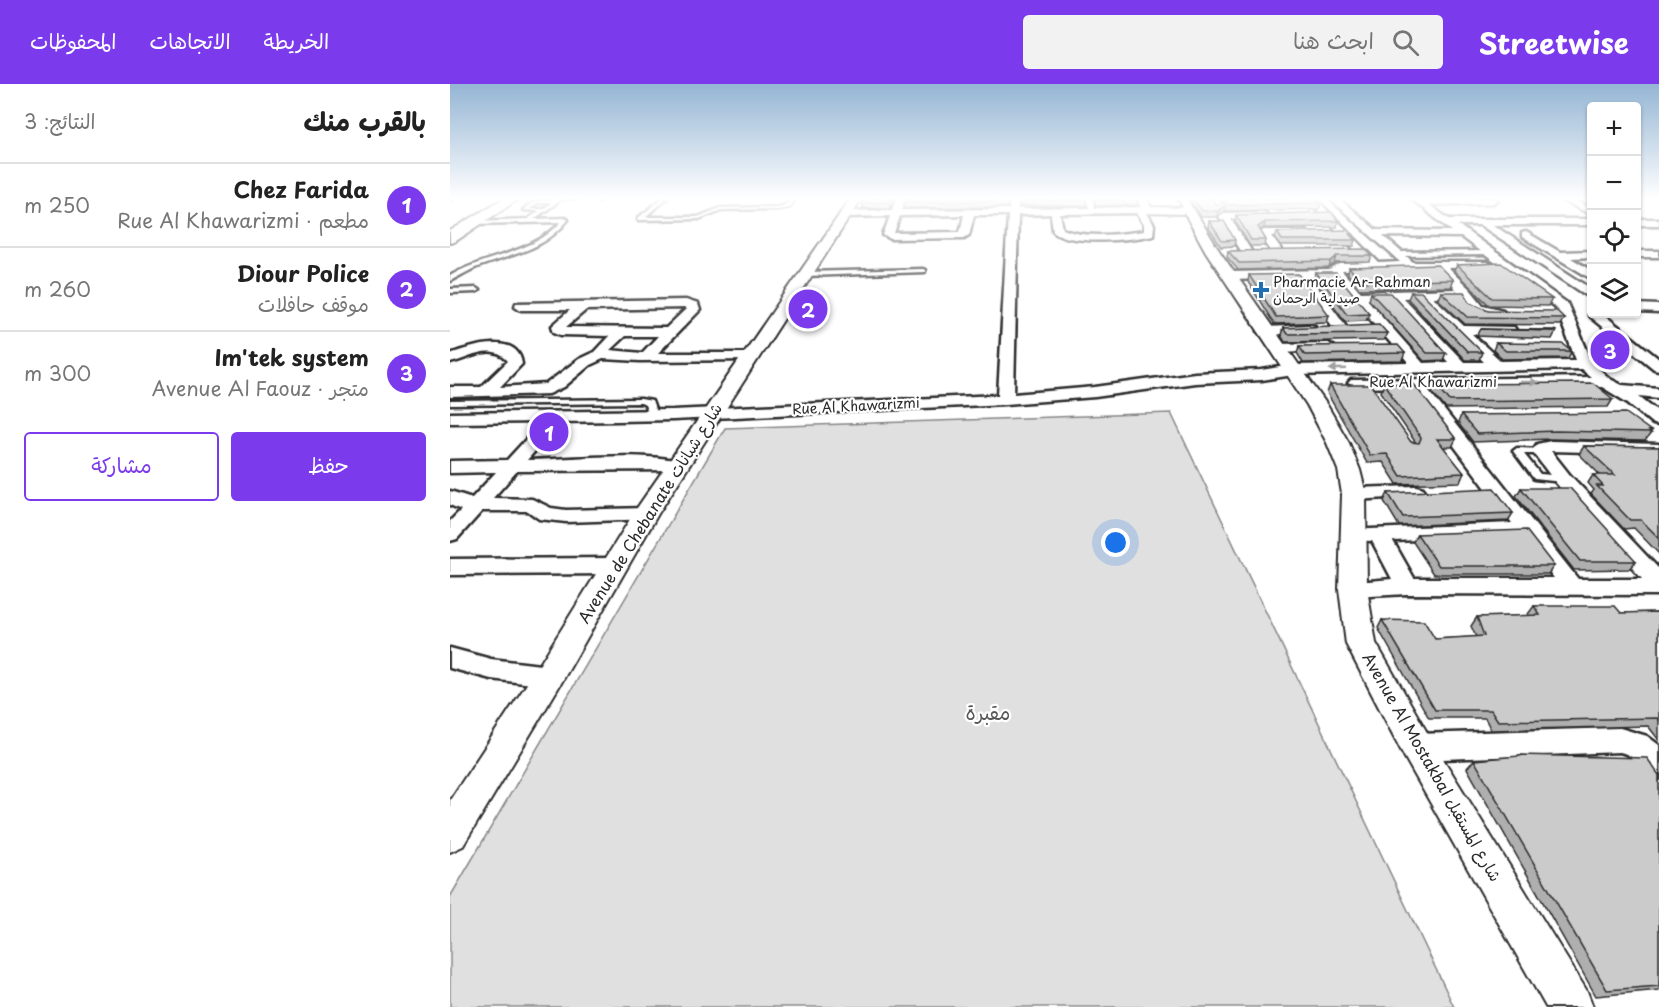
<!DOCTYPE html>
<html lang="ar">
<head>
<meta charset="utf-8">
<style>
  :root { --surface:#fff; --page:#f2f2f2; --text:#222; --muted:#767676; --line:#e0e0e0; --accent:#7c3aed }
  body { margin:0; font-family:"Playpen Sans","Playpen Sans Arabic",sans-serif; background:var(--page); color:var(--text); direction:rtl }
  .controls { position:absolute; right:18px; top:18px; display:grid; overflow:hidden; border-radius:6px; box-shadow:0 2px 4px #0004 }
  .controls button { width:54px; height:54px; display:grid; place-items:center; padding:0; border:0; border-bottom:2px solid var(--line); background:var(--surface); color:var(--text); font:30px sans-serif }
  .you { position:absolute; left:666px; top:459px; width:21px; height:21px; margin:-15px; border:4px solid #fff; border-radius:50%; background:#1a73e8; box-shadow:0 0 0 9px #1a73e833 }
  .badge { display:grid; place-items:center; width:39px; height:39px; border-radius:50%; background:var(--accent); color:#fff; font-size:20px; font-weight:700 }
  .pin { position:absolute; translate:-50% -50%; border:3px solid #fff; box-shadow:0 2px 6px #0006 }
  .list { margin:0; padding:0; list-style:none }
  h2 { display:flex; justify-content:space-between; align-items:center; height:78px; margin:0; padding:0 24px; font-size:26px }
  h2 small { font-size:20px; font-weight:400; color:var(--muted) }
  .list li { display:grid; grid-template-columns:39px 1fr auto; gap:18px; align-items:center; box-sizing:border-box; height:84px; padding:0 24px; border-top:2px solid var(--line) }
  .list b { display:block; font-size:22px; white-space:nowrap }
  .list p { margin:0; font-size:20px; white-space:nowrap; color:var(--muted) }
  .list em { font-size:20px; font-style:normal; color:var(--muted) }
  .actions { display:flex; gap:12px; padding:18px 24px }
  .actions a { flex:1; padding:14px 0; border:2px solid var(--accent); border-radius:6px; text-align:center; font-size:21px; color:var(--accent) }
  .actions .main { background:var(--accent); color:#fff }
  .icon { flex:none; width:33px; height:33px; fill:none; stroke:currentColor; stroke-width:2; stroke-linecap:round; stroke-linejoin:round }
  .map { position:relative; flex:none; width:1209px; height:923px; overflow:hidden; direction:ltr }
  header { display:flex; align-items:center; gap:36px; box-sizing:border-box; height:84px; padding:0 30px; background:var(--accent); color:#fff }
  header strong { font-size:28px }
  nav { display:flex; gap:33px; margin-inline-start:auto; font-size:21px }
  .search { width:420px; height:54px; background:var(--page); display:flex; align-items:center; gap:15px; box-sizing:border-box; padding:0 21px; border-radius:6px; color:var(--muted); font-size:22px }
  main { display:flex }
  aside { flex:1; background:var(--surface) }
  .map>svg:first-child { display:block }
  .green { fill:#e0e0e0; stroke:#868686; stroke-width:1.5 }
  .lines { fill:none; stroke-linecap:round; stroke-linejoin:round }
  .service-casing { stroke:#2b2b2b; stroke-width:5 }
  .pedestrian-casing { stroke:#2b2b2b; stroke-width:5 }
  .minor-casing { stroke:#2b2b2b; stroke-width:5 }
  .tertiary-casing { stroke:#2b2b2b; stroke-width:4 }
  .primary-casing { stroke:#2b2b2b; stroke-width:4 }
  .path { stroke:#2b2b2b; stroke-width:1.5; stroke-dasharray:3 2; stroke-linecap:butt }
  .service { fill:#fff; fill-rule:evenodd }
  .pedestrian { fill:#fff; fill-rule:evenodd }
  .minor { fill:#fff; fill-rule:evenodd }
  .tertiary { fill:#fff; fill-rule:evenodd }
  .primary { fill:#fff; fill-rule:evenodd }
  .wall { fill:#afafaf; stroke:#2b2b2b; stroke-width:1.5 }
  .shaded-wall { fill:#8e8e8e; stroke:#2b2b2b; stroke-width:1.5 }
  .building { fill:#cbcbcb; stroke:#2b2b2b; stroke-width:1.5 }
  .oneway { fill:#a0a0a0 }
  .poi-dot { fill:#1f6fb2; stroke:#fff; stroke-width:2 }
  .labels { text-anchor:middle; stroke-width:4.5; stroke-linejoin:round; paint-order:stroke }
  .far-poi-label { font-size:14px; fill:#2b2b2b; stroke:#fff; text-anchor:start }
  .far-street-label { font-size:14px; fill:#2b2b2b; stroke:#fff }
  .street-label { font-size:16px; fill:#2b2b2b; stroke:#fff }
  .near-park-label { font-size:20px; fill:#585858; stroke:#fff }
</style>
</head>
<body>
<header>
<strong>Streetwise</strong>
<div class="search"><svg class="icon" aria-label="search" viewBox="0 0 24 24"><circle cx="10" cy="10" r="6"/><path d="M15 15l6 6"/></svg>ابحث هنا</div>
<nav><a>الخريطة</a><a>الاتجاهات</a><a>المحفوظات</a></nav>
</header>
<main>
<div class="map">
<svg width="1209" height="923" viewBox="0 0 1209 923">
  <rect width="100%" height="100%" fill="#fff"/>
  <filter id="ink" filterUnits="userSpaceOnUse"><feTurbulence type="fractalNoise" baseFrequency=".0167" numOctaves="2"/><feDisplacementMap in="SourceGraphic" scale="12" xChannelSelector="R" yChannelSelector="G"/><feConvolveMatrix kernelMatrix="1 2 1 2 8 2 1 2 1" color-interpolation-filters="sRGB"/></filter>
  <g filter="url(#ink)">
    <path class="green" d="M721,329L1004,923H0V813L275,344Z"/>
    <g class="lines">
      <g class="service-casing">
        <path id="service" d="M108,114H139L112,115L84,135L115,134L118,136C93,167 64,169 30,182C19,186 10,192 0,197V192C36,170 82,171 111,138L24,140L22,137L78,135L89,127L73,126C89,112 93,120 108,114ZM87,119H101L93,125H80Z
          M142,114H147L151,116L149,117Z
          M213,114H217L195,133H248L270,124L328,123L335,121L342,114H346L339,123L328,125L271,126L249,135L188,136V134Z
          M473,185L475,186V188L355,192L352,190L355,188Z
          M0,205L26,204L29,206L26,208L0,209Z
          M191,315L202,317L207,331L206,333H200L195,321L191,319L0,321V317Z
          M1067,364L1094,365L1095,367L1091,370H1074L1090,390L1113,392L1118,395L1113,398L1084,395L1063,367Z"/>
      </g>
      <g class="pedestrian-casing">
        <path id="pedestrian" d="M636,114H642L645,128L640,127Z
          M1037,167H1040V171L948,172L944,170L948,168Z"/>
      </g>
      <g class="minor-casing">
        <path id="minor" d="M447,114H456L452,126L559,125L560,114H568V125L697,123L702,126L697,129L704,141L703,151C681,156 620,162 603,147L601,130L568,131L564,310L645,303L745,289L812,286L843,281L958,279L884,193H860L897,243L890,247L885,246L849,194L781,196L775,192L781,188L879,186L890,180L917,179L856,114H865L929,179L950,178L879,114H888L926,146L1002,147L960,114H1044L1048,116L1043,119L979,121L999,135H1142V141H1043L1142,205V215L1030,141H1008L1117,219L1142,278L1160,295L1172,301L1209,304V314L1189,312L1209,328V341L1203,340L1178,319L1152,303H976L1128,495H1192L1106,399L1082,367L1087,360L1101,357L1209,360V370L1101,367L1120,391L1209,485V511L957,510L903,513L895,511L892,505L895,499L942,495L922,457L898,456L895,451L898,446L1062,439L960,303L906,304L898,299L901,296L1141,293L1131,285L843,291L812,296L745,299L645,313L556,320L223,336L111,338L77,376C123,375 191,367 233,378L236,382L233,386L67,387L43,414L82,415L101,424L116,426L196,424L203,425L206,430L203,435L116,438L89,435L78,427H32L7,455L0,457V437L11,426L0,421V407L22,414L46,388L0,389V377L57,376L92,338L0,339V329L223,326L548,311L558,131H524L519,151L514,154L441,155L433,151L440,132L395,133L390,130L395,127L442,126ZM687,129L694,141V147C670,150 636,155 613,145L610,130ZM514,131L510,148L444,149L450,132ZM933,152L1011,153L1106,224L1126,276L1051,277L1022,250H1059L1066,246L1064,243L1014,242L983,213L1012,212C1022,225 1035,235 1053,232L1055,229L1053,226L1033,221L1020,205L998,184L1034,183L1040,180L1038,178H963ZM985,184L1005,205L911,208L892,187ZM969,213L1034,278H1014L953,214ZM940,214L998,278L973,279L917,215ZM1072,452L1104,494H964L943,457Z
          M728,114H736L744,127L742,129H736Z
          M759,114H767L775,123L767,125Z
          M1108,114H1119L1142,124V131Z
          M813,128L816,129V133L781,135L802,168L796,171L792,170L769,132L774,129Z
          M1186,135H1209V141H1186Z
          M855,146L860,149L859,151L821,152L833,168L827,171L823,170L809,149L814,146Z
          M1076,148L1110,168L1142,167V173L1121,174L1142,187V195L1072,153V149Z
          M1186,167H1209V173H1186Z
          M236,216L248,220L250,226L208,269H301L308,273L306,276L190,277L153,275L140,281L114,303L99,310L0,313V303H31L58,277C41,259 19,275 0,279V270C19,263 68,247 72,280L50,303L96,300L129,275L144,268L159,252L111,251L104,248L102,242L120,226H71L65,222L66,219ZM234,224L236,225L216,244L116,243L136,226ZM175,252H208L192,269L160,266Z
          M1186,220L1209,221V229L1186,228Z
          M1142,227V230H1153L1209,275V286L1204,285L1140,233L1138,230Z
          M860,241L865,242L867,245L865,248L815,251L808,247L815,243Z
          M878,259L885,263L883,266L828,268L821,264L828,260Z
          M966,402L973,404L976,408L973,412L904,416L897,414L894,410L897,406L904,404Z
          M165,474L173,477L176,482L173,487L165,490L0,491V475Z
          M0,564L41,575L99,582L108,585L112,592L108,599L99,602L41,595L0,584Z
          M1170,644L1197,652L1209,661V695C1193,689 1188,672 1170,668L967,676L957,672L953,663L957,654L967,650Z"/>
      </g>
      <g class="tertiary-casing">
        <path id="tertiary" d="M401,114H412L208,430L110,601L13,762L0,768V716L88,583L187,424Z
          M687,114H697L701,123L743,124L770,168L877,321L899,359L910,386L916,410L917,505L926,559L979,652L1137,907L1143,923H1096L955,674L896,560L889,505L892,410L888,386L877,359L857,321L756,168L735,130L693,129Z"/>
      </g>
      <g class="primary-casing">
        <path id="primary" d="M54,114H70L6,157L0,159V147Z"/>
      </g>
      <path class="path" d="M0,116L8,115L0,119"/>
      <use href="#service" class="service"/>
      <use href="#pedestrian" class="pedestrian"/>
      <use href="#minor" class="minor"/>
      <use href="#tertiary" class="tertiary"/>
      <use href="#primary" class="primary"/>
    </g>
    <path class="wall" d="M415,114H446L440,124H413L412,119Z
      M559,114L557,123L455,124L454,118Z
      M570,114L636,116V122H570Z
      M644,114H687V121L646,122Z
      M739,114H761L767,121L774,119L770,114H865L871,119L869,125L774,127L767,133H751Z
      M786,131L888,137L887,143L814,144L810,146L816,156L815,162H800L785,137Z
      M759,137L785,156L784,162L771,163L758,143Z
      M827,148L903,150L902,152L906,156L904,162H831L825,154Z
      M778,167L922,172L920,178L885,179L879,184L788,186L777,173Z
      M1007,181L1102,215L1098,222L1039,221L1004,187Z
      M899,184L1003,196L1000,203L909,205L898,190Z
      M866,189L919,229L916,236L895,237L864,195Z
      M799,191L879,231L877,238L824,240L798,198Z
      M961,208L1032,268L1029,276H1015L958,215Z
      M991,208L1020,218L1038,226L1114,234L1110,241L1015,240L988,215Z
      M921,209L996,269L993,276L974,277L919,216Z
      M833,244L937,249L934,256L835,258L831,251Z
      M1031,245L1106,247L1102,255L1027,252Z
      M1046,259L1122,267L1118,274L1052,275L1043,266Z
      M849,262L955,269L952,277L853,279L847,269Z
      M934,300L1006,355L1002,363H993L1014,389L1010,398L947,400L933,378L917,379L877,309L880,301L961,358L966,359L931,308Z
      M986,300L1163,315L1158,323L996,325L982,308Z
      M1011,331L1201,347L1200,348L1201,349L1195,357L1101,355L1023,358L1008,339Z
      M1134,362L1209,363V470L1184,444L1174,445L1141,410L1144,406L1138,399L1143,391H1150L1129,370Z
      M1071,404L1186,477L1179,485L1124,486L1066,412Z
      M938,409L1063,429L1058,437L949,442L934,417Z
      M967,450L1104,482L1098,490H984L963,458Z
      M1084,522L1171,529L1209,528V656L1198,642L1041,646L1035,634H979L928,544L932,536L985,555L1026,553L1021,542L1027,533L1079,532L1078,530Z
      M1069,671L1209,691V906L1146,912L1017,684L1024,676L1067,673Z"/>
    <path class="shaded-wall" d="M442,114H446L440,124V118Z
      M775,121L774,127L767,133L768,127Z
      M815,138L814,144L807,148L808,143Z
      M887,172L885,179L879,184L881,177Z"/>
    <path class="building" d="M415,114H442L440,118L412,119Z
      M455,114H558L557,117L454,118Z
      M570,114H635L636,116L570,117Z
      M645,114H687L688,115L646,116Z
      M743,114H761L767,121L778,117L775,114H865L871,119L775,121L768,127H752Z
      M881,128L888,137L815,138L808,143L816,156H801L786,131Z
      M759,137H774L785,156L772,157Z
      M898,146L903,150H900L906,156H832L827,148Z
      M915,165L922,172H887L881,177L789,179L778,167Z
      M1051,179L1102,215L1042,214L1007,181Z
      M988,181L1003,196L911,198L899,184Z
      M866,189H886L919,229L897,230Z
      M849,190L879,231L826,233L799,191Z
      M961,208H971L1032,268H1018Z
      M991,208H1014L1020,218L1038,226L1107,227L1114,234L1018,233Z
      M921,209H941L996,269H977Z
      M929,240L937,249L837,250L833,244Z
      M1031,245L1104,246L1106,247Z
      M1046,259L1113,260L1122,267H1056Z
      M948,261L955,269L855,271L849,262Z
      M963,299L1006,355H987L1014,389L951,392L937,370L920,371L880,301H921L961,358L969,359L971,354L934,300Z
      M1143,299L1163,315L1000,317L986,300Z
      M1176,329L1201,347H1198L1201,349L1106,347L1027,350L1011,331Z
      M1134,362L1209,363V454L1191,436H1180L1147,402H1153L1143,391H1165Z
      M1044,404L1063,429L953,433L938,409Z
      M1071,404H1120L1186,477H1130Z
      M1076,446L1104,482H989L967,450Z
      M1084,522H1165L1171,529L1209,528V636L1207,634L1048,637L1041,626H985L932,536L974,537L985,555L1034,552L1027,533L1090,531Z
      M1069,671L1197,674L1209,691V902L1157,906L1024,676L1070,672Z"/>
    <defs><path id="oneway-solid" d="M-6-.8H1V-3.2L6.5 0L1 3.2V.8H-6Z" transform="scale(1.5)"/></defs>
    <g class="oneway">
      <use href="#oneway-solid" transform="translate(888 285) rotate(178)"/>
      <use href="#oneway-solid" transform="translate(1079 298)"/>
    </g>
  </g>
  <linearGradient id="sky" x2="0" y2="1"><stop stop-color="#94b5d4"/><stop offset="0.47" stop-color="#fff"/><stop offset="1" stop-color="#fff" stop-opacity="0"/></linearGradient>
  <rect width="1209" height="243" fill="url(#sky)"/>
  <path class="poi-dot" d="M808 197h6v6h6v6h-6v6h-6v-6h-6v-6h6z"/>
  <g class="labels">
    <g class="far-poi-label">
      <text x="823" y="203">Pharmacie Ar-Rahman<tspan x="823" dy="16">صيدلية الرحمان</tspan></text>
    </g>
    <g class="far-street-label">
      <text x="983" y="303">Rue Al Khawarizmi</text>
      <text transform="translate(406 322) rotate(-3)" y="5">Rue Al Khawarizmi</text>
    </g>
    <g class="street-label">
      <text transform="translate(200 429) rotate(-58)" y="6">Avenue de Chebanate شارع شبانات</text>
      <text transform="translate(982 683) rotate(60)" y="6">Avenue Al Mostakbal شارع المستقبل</text>
    </g>
    <g class="near-park-label">
      <text x="538" y="636">مقبرة</text>
    </g>
  </g>
</svg>
<div class="controls">
<button>+</button>
<button>−</button>
<button><svg class="icon" aria-label="locate" viewBox="0 0 24 24"><circle cx="12" cy="12" r="6"/><path d="M12 2v4M12 18v4M2 12h4M18 12h4"/></svg></button>
<button><svg class="icon" aria-label="layers" viewBox="0 0 24 24"><path d="M12 4l9 5-9 5-9-5zM3 14l9 5 9-5"/></svg></button>
</div>
<div class="you"></div>
<div class="pin badge" style="left:99px;top:348px">1</div>
<div class="pin badge" style="left:358px;top:225px">2</div>
<div class="pin badge" style="left:1160px;top:266px">3</div>
</div>
<aside>
<h2>بالقرب منك<small>النتائج: 3</small></h2>
<ul class="list">
<li><span class="badge">1</span><div><b>Chez Farida</b><p>مطعم · Rue Al Khawarizmi</p></div><em>250 m</em></li>
<li><span class="badge">2</span><div><b>Diour Police</b><p>موقف حافلات</p></div><em>260 m</em></li>
<li><span class="badge">3</span><div><b>Im'tek system</b><p>متجر · Avenue Al Faouz</p></div><em>300 m</em></li>
</ul>
<div class="actions"><a class="main">حفظ</a><a>مشاركة</a></div>
</aside>
</main>
</body>
</html>
